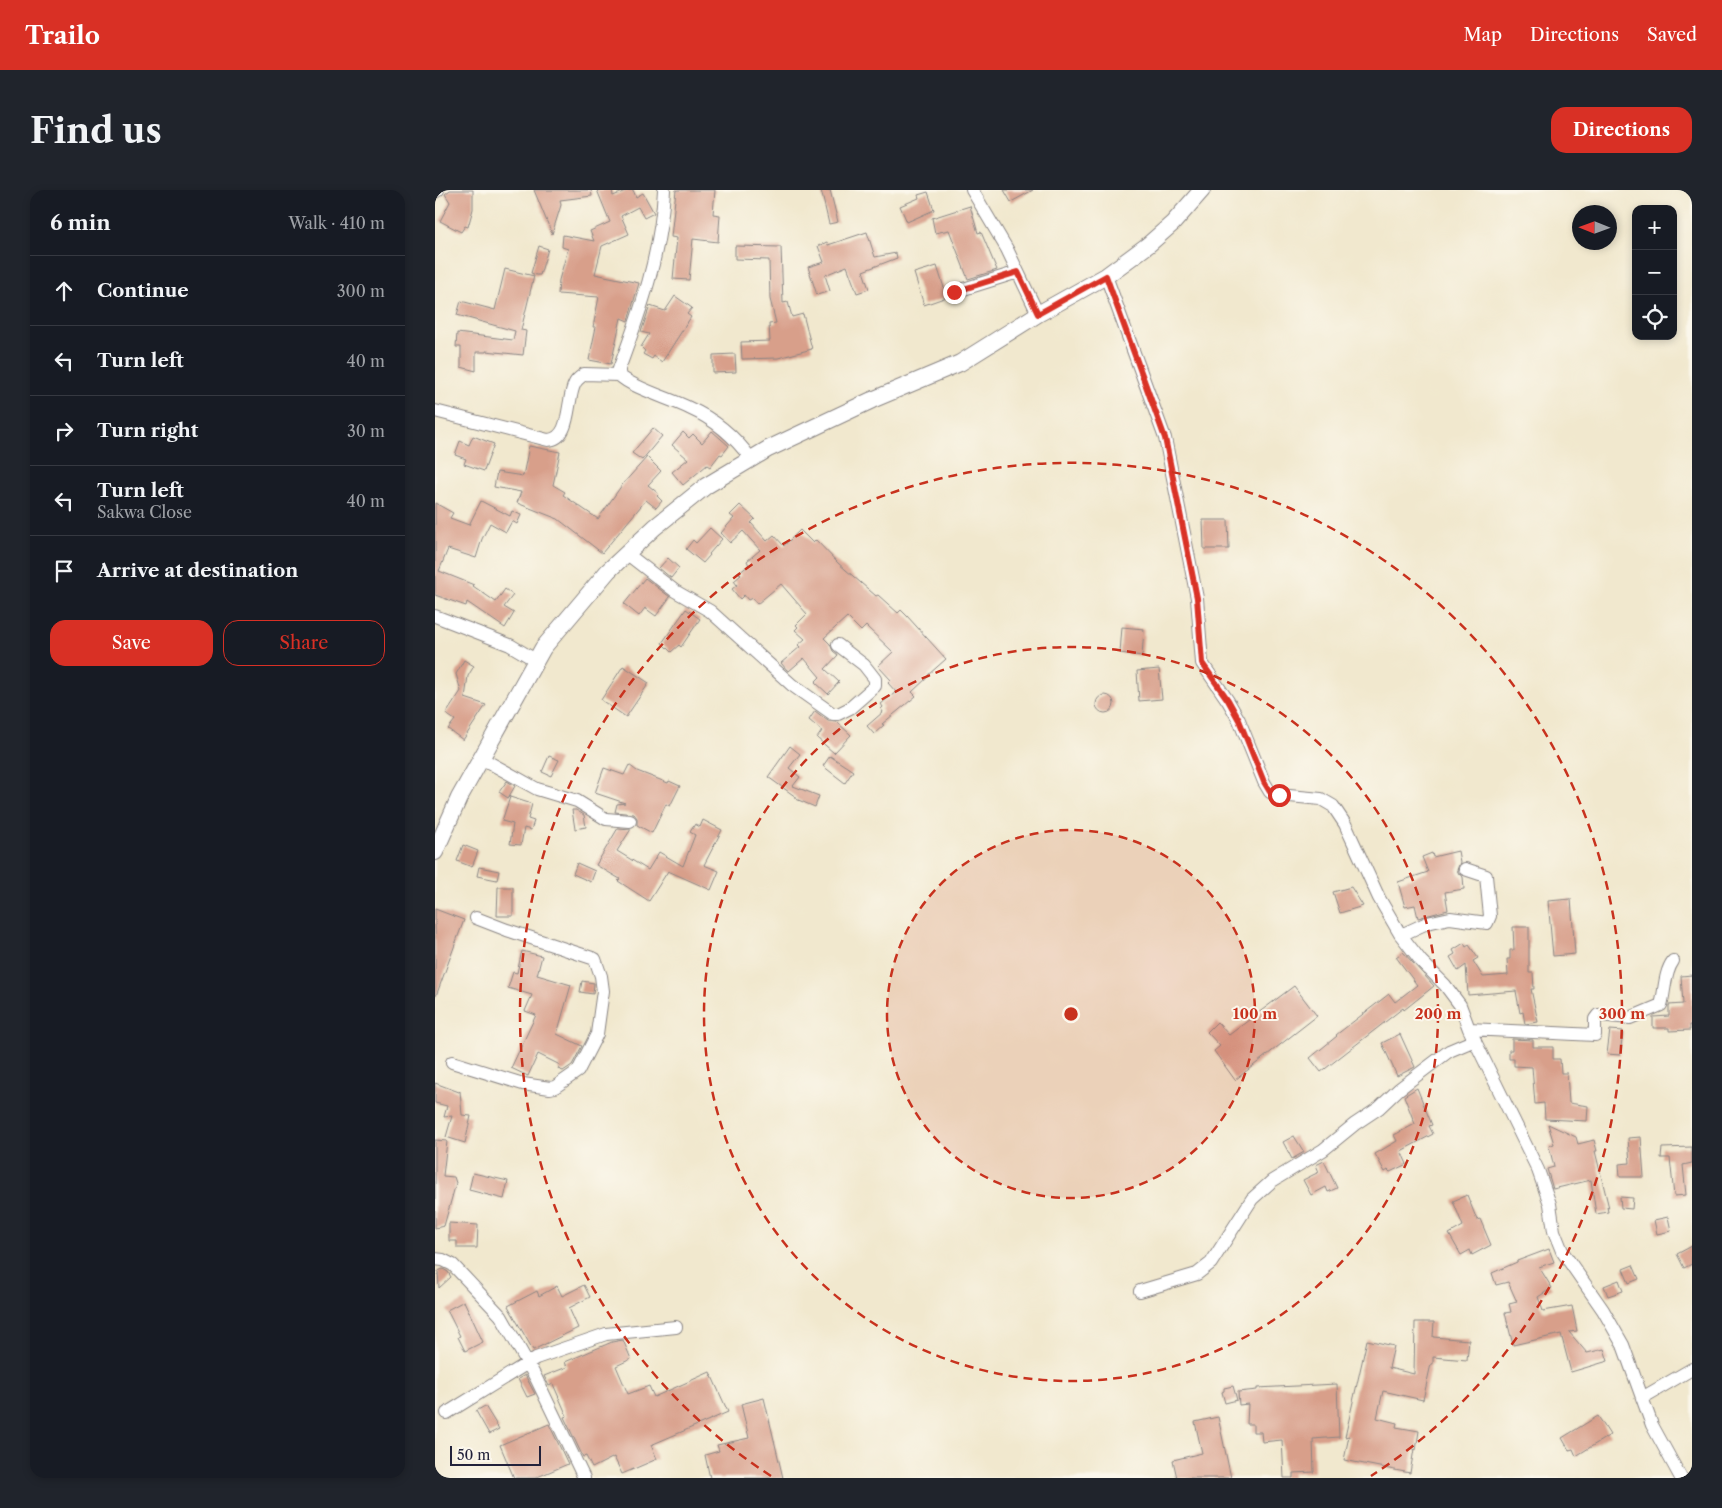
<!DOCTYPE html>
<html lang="en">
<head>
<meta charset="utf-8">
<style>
  :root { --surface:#171b24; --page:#20242c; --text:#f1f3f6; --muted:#9ea1a6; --line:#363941; --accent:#d93025 }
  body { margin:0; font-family:"Libre Caslon Text",serif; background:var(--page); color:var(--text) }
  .controls { position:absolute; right:15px; top:15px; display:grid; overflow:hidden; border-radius:10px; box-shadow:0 2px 8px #0003 }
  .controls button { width:45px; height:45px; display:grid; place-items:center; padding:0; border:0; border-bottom:1px solid var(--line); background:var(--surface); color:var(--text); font:25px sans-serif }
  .compass { position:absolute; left:1137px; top:15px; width:45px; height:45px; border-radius:50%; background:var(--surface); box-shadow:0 2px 8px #0003; rotate:271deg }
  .scale { position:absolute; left:15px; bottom:12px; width:91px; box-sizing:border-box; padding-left:5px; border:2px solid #22223b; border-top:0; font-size:14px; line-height:18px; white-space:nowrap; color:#22223b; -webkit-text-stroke:4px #fbf7ec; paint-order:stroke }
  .stop { position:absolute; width:15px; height:15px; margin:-11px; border:4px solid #d93025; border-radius:50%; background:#fff }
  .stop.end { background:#d93025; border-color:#fff; box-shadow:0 1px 5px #0008 }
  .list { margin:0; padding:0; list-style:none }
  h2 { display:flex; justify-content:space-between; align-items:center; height:65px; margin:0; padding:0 20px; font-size:21px }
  h2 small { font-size:16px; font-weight:400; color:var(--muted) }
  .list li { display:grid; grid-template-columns:32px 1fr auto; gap:15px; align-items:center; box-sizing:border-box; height:70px; padding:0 20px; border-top:1px solid var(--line) }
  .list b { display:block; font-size:19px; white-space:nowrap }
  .list p { margin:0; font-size:16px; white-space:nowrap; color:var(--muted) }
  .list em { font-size:16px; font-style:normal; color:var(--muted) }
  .actions { display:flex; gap:10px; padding:15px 20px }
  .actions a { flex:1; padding:11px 0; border:1px solid var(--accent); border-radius:15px; text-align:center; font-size:18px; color:var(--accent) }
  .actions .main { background:var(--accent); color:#fff }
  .icon { flex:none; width:28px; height:28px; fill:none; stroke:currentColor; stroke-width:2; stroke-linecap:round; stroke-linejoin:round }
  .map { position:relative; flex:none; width:1257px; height:1288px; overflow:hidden; border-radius:15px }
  header { display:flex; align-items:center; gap:30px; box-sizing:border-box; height:70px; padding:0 25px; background:var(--accent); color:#fff }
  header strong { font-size:24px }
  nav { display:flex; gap:28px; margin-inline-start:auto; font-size:18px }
  .intro { display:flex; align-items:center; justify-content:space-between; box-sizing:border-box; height:120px; padding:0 30px }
  h1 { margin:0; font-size:35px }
  .button { padding:12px 22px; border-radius:15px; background:var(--accent); color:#fff; font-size:18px; font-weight:700 }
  main { display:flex; gap:30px; padding:0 30px }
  aside { flex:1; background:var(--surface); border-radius:15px; box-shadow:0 2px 8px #0003 }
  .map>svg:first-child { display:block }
  .building { fill:#d89f8a }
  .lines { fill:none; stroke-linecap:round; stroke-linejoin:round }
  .minor-casing { stroke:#8a8584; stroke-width:14 }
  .tertiary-casing { stroke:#8a8584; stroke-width:18 }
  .minor { stroke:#fff; stroke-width:12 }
  .tertiary { stroke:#fff; stroke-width:16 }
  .route { stroke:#d93025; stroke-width:6 }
  .ring { fill:none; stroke:#c8321e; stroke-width:2.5; stroke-dasharray:9 6 }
  .centre { fill:#c8321e; stroke:#fbf7ec; stroke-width:2.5 }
  .ring-label { font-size:15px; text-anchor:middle; font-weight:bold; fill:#c8321e; stroke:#fbf7ec; stroke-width:4; stroke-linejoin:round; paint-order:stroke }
</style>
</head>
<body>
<header>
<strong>Trailo</strong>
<nav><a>Map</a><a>Directions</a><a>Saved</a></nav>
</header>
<div class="intro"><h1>Find us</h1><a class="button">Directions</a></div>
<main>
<aside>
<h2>6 min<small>Walk · 410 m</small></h2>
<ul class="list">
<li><svg class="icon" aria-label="ahead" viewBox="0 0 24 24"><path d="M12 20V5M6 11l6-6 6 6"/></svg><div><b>Continue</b></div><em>300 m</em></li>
<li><svg class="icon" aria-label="left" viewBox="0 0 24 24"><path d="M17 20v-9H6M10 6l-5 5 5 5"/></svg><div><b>Turn left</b></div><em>40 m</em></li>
<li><svg class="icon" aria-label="right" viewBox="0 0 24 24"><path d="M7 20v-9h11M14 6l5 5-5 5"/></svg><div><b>Turn right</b></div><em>30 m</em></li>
<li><svg class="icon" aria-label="left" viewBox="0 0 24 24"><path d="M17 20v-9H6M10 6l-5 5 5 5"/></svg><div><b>Turn left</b><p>Sakwa Close</p></div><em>40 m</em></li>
<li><svg class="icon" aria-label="arrive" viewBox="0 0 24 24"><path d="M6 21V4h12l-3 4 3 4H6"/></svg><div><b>Arrive at destination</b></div></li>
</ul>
<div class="actions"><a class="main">Save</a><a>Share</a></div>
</aside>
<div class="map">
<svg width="1257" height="1288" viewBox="0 0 1257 1288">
  <rect width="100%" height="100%" fill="#fbf7ec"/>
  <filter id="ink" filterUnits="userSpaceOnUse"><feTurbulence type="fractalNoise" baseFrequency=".02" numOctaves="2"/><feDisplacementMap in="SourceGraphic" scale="10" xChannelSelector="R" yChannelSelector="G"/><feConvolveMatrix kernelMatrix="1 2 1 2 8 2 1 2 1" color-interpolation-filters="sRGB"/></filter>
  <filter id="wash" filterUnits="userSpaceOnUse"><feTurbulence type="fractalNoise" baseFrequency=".0096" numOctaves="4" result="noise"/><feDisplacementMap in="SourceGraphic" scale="20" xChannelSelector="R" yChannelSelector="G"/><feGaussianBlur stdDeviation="1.12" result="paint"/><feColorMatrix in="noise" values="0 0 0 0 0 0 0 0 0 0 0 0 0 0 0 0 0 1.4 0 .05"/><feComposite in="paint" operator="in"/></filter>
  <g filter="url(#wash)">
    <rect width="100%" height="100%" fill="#f1e8ce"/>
    <g id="blocks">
      <path class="building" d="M15,0H38V19L33,37L30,36L26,42L5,31L15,12L10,4Z
        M99,0H156L157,6L125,10L126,15L117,44Z
        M162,0H177L178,6L193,0H198L201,7L208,3L219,23L209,28L203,17L186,26L194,44L167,56L160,84L204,93L193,131L186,128L176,174L154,170L161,137H158L164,107L123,104L124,90L133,59L127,57L128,45L159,51L155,41L175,32Z
        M241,0H280L278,24L285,25L283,52L258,49L254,90L238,89L242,48L236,47Z
        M386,0H395L403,32L394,34Z
        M569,0H598L576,12Z
        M493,2L499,20L472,32L465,16L484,8L483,5Z
        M535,16L543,43L546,42L562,80L533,89L514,40L500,43L497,28Z
        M432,42L440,67L461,63L462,68L428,81L434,99L422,103L412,76L390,85L395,101L382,105L373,77L389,72L383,56L392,52L393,55Z
        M104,56L113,59L105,85H101L96,83Z
        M300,56L346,57L348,113L353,112L357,127L368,124L377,159L343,168L307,169L306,152L335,151L334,134L341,133L335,109L334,70L300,69Z
        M502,76L512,107L489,115L479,83Z
        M70,79L99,86L86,140L91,141L88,165L51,161V162H41V181L26,177V157H21L22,143L78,150L80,141L22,125L26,111L60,120Z
        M240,106L257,118L252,124L256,127L227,172L219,166L217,169L208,164L210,161L206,157L214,144L206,142L215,116L230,121Z
        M300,164L301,182L278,183V165Z
        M218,238L227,246L207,270L197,263Z
        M277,241L294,256L287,265L285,264L275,277L272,275L248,295L237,282L253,269L237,255L248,242L254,248L258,244L267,253Z
        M38,246L59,254L49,281L29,274L31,269L20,265L25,251L34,255Z
        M94,256L125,262L118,295L130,302L128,305L163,329L187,295L212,267L226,281L213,295L224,304L222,306L227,311L221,318L211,310L167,363L123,329L82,313L86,302L59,297L62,282L88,286Z
        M46,311L75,326L77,321L86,325L82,334L77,331L71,342L55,333L47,349L41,368L13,359L4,381L39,395L38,396L61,412L70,399L78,405L69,417L79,423L70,438L32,412L31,416L0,405V313L18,323L15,328L34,335Z
        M305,315L320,329L316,333L332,351L339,345L349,356L365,340L378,353L381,350L403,373L441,406L443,405L463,423L466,420L472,426L511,469L493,485L494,486L477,502L481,506L447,534L449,535L439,544L432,536L448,522L446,519L448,517L446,514L461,502L453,493L456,490L443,476L458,462L431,436L426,441L412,427L389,448L395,454L398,461L403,465L390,479L404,492L393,504L380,492L385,487L369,468L354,481L352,480L346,473L365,457L363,455L370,449L360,440L363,437L361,435L372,424L346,394L322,414L317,408L313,410L309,405L305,409L297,399L302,395L299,391L306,385L304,383L314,375L312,371L325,360L308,341L295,353L286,343L299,328L295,325Z
        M768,330H793L794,359H769Z
        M275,338L287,349L274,364L275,365L268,373L251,359L258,350L261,353Z
        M233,368L244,378L236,388L224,378Z
        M210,388L235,407L221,426L210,418L204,426L189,414Z
        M251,419L265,429L246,457L244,455L236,462L227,453Z
        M687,437L709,439L707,466L685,463Z
        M29,470L39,476L33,486L30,508L51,515L28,550L13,539L20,530L11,524L26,501L21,484Z
        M188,476L214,493L191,527L166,510Z
        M724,479L727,509L704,511L702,481Z
        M661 514a9 9 0 1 1 18 0a9 9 0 1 1-18 0Z
        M380,521L393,531L402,532L416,545L399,563L382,548L387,541L374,530Z
        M355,556L365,564L354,578L365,587L358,596L384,606L380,617L361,609V607L333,587Z
        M114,566L124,570L116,586L107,582Z
        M395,566L418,581L410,593L388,576Z
        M194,575L202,581L233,593L234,591L245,596L235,616L231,614L217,643L202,635V628L199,624L180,622L182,614L190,613L160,603L169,578L189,585Z
        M72,591L80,596L73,608L64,602Z
        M75,607L97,614L93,629L99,631L96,640L89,638L86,655L75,654L78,634L67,631Z
        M137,620H141L149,625L151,637L140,639Z
        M268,630L287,640L269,675L284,681L276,700L233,681L214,711L183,691L185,689L161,675L183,638L196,639L182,661L213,680L224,662L248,676L260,645L255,642L260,634L265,637Z
        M28,655L43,661L37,677L22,671Z
        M1023,661L1025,672L1022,680L1024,684L1028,687L1029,699L1010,702L1013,720L983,728L980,715L970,717L963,692L993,682L987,667L997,663L998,667Z
        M142,673L160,681L156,692L138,684Z
        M44,677L64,681L62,690L42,686Z
        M63,697H78V726H62Z
        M916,697L928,716L905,723L898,702Z
        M1136,709L1140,764L1118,766L1113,711Z
        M0,719L29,730L1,806H0Z
        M1078,737H1094V783H1098L1099,799H1096L1103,832L1090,834L1088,822L1085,823L1081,801L1033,805L1031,775L1023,781L1015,767L1020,764L1018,760L1029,753L1031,757L1034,755L1043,768L1038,771L1048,787L1073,785L1072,769H1075V760H1079Z
        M87,761L107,766L102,785L136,795L122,844L147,856L137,875L128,881L123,879L125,875L103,864L93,886L76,878L101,825L90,821L97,805L73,798L78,782L82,783Z
        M968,762L999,796L969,820L968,818L886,882L875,868L902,846L901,845L954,804L960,812L982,795L961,767Z
        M1257,785V835H1255V840L1234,841V838H1218V827L1234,826V815L1248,814L1246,786Z
        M147,791L159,793L158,804L145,802Z
        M859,796L882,826L800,890L779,861L785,856L772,842L782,832L794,845Z
        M1175,840L1188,841L1185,865L1172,864Z
        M965,844L980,877L962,886L947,853Z
        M1077,849L1098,850V857H1118V869H1125L1126,883H1132L1134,913L1153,916L1152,931L1110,929L1109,913L1100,914L1097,877L1079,876V869H1074V860H1077Z
        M0,893L24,902L25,901L27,925L36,926L30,953L11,947L17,926L9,927L12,916L0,913Z
        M982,898L997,935L994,936L998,944L966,961L972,974L955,982L953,980L950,982L940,964L962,951L959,945L980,934L969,906Z
        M1113,934L1141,947L1143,954L1159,950L1162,961H1160L1174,1018L1172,1017L1173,1022L1161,1024L1156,990L1118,999L1112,979L1119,977L1114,956L1119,954Z
        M859,946L869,962L857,969L848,952Z
        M1206,947L1209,987H1185L1184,974L1195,973L1193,948Z
        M0,950L12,951L8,986L19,987L21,993L9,1036L0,1038Z
        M1257,957V973L1248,975L1251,1005L1239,1006L1235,968H1226L1227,958Z
        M889,971L902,998L893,1002L891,997L876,1005L868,990L884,982L881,975Z
        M38,983L73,991L69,1009L34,1000Z
        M1032,1005L1042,1030L1045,1029L1056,1055L1037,1065L1035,1060L1026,1065L1014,1044L1028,1036L1018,1011Z
        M1185,1007L1198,1008L1197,1019L1186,1018Z
        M1233,1027L1236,1041L1222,1044L1219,1030Z
        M14,1033L43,1035L42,1058H22V1051H14Z
        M1257,1056V1074L1249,1078L1242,1064Z
        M1114,1059L1119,1072L1104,1077L1117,1098L1103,1107L1108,1121L1137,1116L1142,1141L1134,1142L1152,1163L1169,1159L1173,1171L1136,1182L1126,1144L1078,1155L1070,1123L1076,1122L1074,1114L1082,1112L1073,1092L1061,1095L1057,1083L1082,1072V1071Z
        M1198,1075L1204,1089L1194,1093L1188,1079Z
        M8,1079L13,1082L16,1087L4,1098L3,1081Z
        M1184,1090L1188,1101L1173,1106L1169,1096Z
        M149,1095L155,1107L134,1118L143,1138L98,1160L73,1116L102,1101L104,1106L122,1096L127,1106Z
        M29,1111L48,1152L30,1161L23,1147L25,1146L12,1120Z
        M980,1132H999L998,1147L1034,1150L1032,1170L998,1167V1174H996L988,1210L948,1201L942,1228L962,1233L961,1237L984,1241L981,1260L979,1259L975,1283L909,1270L914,1246L910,1247L932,1150L959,1156L954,1178L979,1184Z
        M188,1150L196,1169L181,1176L193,1204L214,1196L219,1207L275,1182L293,1222L216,1255L222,1269L187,1284L179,1267L157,1278L151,1266L148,1267L129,1227L132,1226L118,1194L114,1196L109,1186L132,1177L130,1172L177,1152Z
        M90,1185L100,1204L92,1207L83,1189Z
        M902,1194L904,1247L878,1249L879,1282L858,1283V1288H849L847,1250L827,1252L826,1242H818V1234H812L813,1214L804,1215L803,1202L822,1200V1198Z
        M798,1196L802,1210L790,1213L787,1202L789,1201V1198Z
        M329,1208L348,1288H275L270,1265L284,1261L282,1255L314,1248L306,1214Z
        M50,1216L64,1239L54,1244L41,1221Z
        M1163,1226L1175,1245L1141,1266L1138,1259L1134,1260L1127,1248Z
        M783,1227L796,1288H742L738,1270L767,1263L760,1232Z
        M114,1234L133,1274L100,1288H79L65,1255Z"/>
    </g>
  </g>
  <g filter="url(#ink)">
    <use href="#blocks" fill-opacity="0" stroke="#8a8584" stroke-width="1"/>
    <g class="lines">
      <g class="minor-casing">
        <path id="minor" d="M229,0C226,63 206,120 184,179V185C197,198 237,209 254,218C279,229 301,248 316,269
          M537,0L572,59L603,124
          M0,2L3,0
          M671,86L730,248L762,408L767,473L793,511L804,530L829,592L835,602L844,605L886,609L898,616L910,634L944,708L965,744L986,771L1010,795L1025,815L1034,839L1103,980L1115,1014L1119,1041L1127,1061L1168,1120L1188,1155L1217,1235L1246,1288
          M519,102L583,82
          M0,221L113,250C137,249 131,209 140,193C142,189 146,187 149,184L184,185
          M191,363L240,401L275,421L357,495L398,524H403L415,518L440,496V489L429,475L403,455
          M0,426L75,455L102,471
          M46,568L102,599L142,611L171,629L195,631
          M966,745L992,733L1015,728L1052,733L1055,726L1051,686L1030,679
          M1034,839L1160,845V829L1163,825L1195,828L1226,815C1230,802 1229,783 1238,771
          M17,872L88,894L115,898L120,897L143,881L162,844L165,822L168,801L166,786L160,769L72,740L41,728
          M0,1069L8,1070L18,1075L66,1126L101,1188L149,1288
          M705,1101L762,1084L776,1073L817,1009L837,991L888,960L920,934L944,918L964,899L1014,861L1040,850
          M1207,1208L1257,1179
          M12,1223L101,1168L171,1144L241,1137"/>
      </g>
      <g class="tertiary-casing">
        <path id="tertiary" d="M0,662L24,608L108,458L173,381L220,337L271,296L333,259L437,210L525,173L603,124L671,86L713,55L738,33L767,0"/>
      </g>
      <use href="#minor" class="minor"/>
      <use href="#tertiary" class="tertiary"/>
    </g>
  </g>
  <g class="lines" filter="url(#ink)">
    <path class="route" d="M519,102L583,82L603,124L671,86L730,248L762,408L767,473L793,510L804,530L829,592L835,602L844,605"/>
  </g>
  <circle cx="636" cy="824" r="184" fill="#c8321e" fill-opacity=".12"/>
  <g class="ring">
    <circle cx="636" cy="824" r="184"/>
    <circle cx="636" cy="824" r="367"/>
    <path d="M336 1286A551 551 0 1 1 936 1286"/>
  </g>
  <circle cx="636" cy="824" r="8" class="centre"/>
  <g class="ring-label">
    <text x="820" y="829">100 m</text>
    <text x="1003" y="829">200 m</text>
    <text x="1187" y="829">300 m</text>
  </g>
</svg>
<div class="controls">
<button>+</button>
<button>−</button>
<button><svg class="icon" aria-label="locate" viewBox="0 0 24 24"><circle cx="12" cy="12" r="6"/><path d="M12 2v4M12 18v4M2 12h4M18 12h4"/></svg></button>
</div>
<svg class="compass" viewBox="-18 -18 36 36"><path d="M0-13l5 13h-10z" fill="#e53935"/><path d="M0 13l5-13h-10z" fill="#9ea1a6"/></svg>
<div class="scale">50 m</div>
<div class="stop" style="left:844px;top:605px"></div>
<div class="stop end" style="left:519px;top:102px"></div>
</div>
</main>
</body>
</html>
